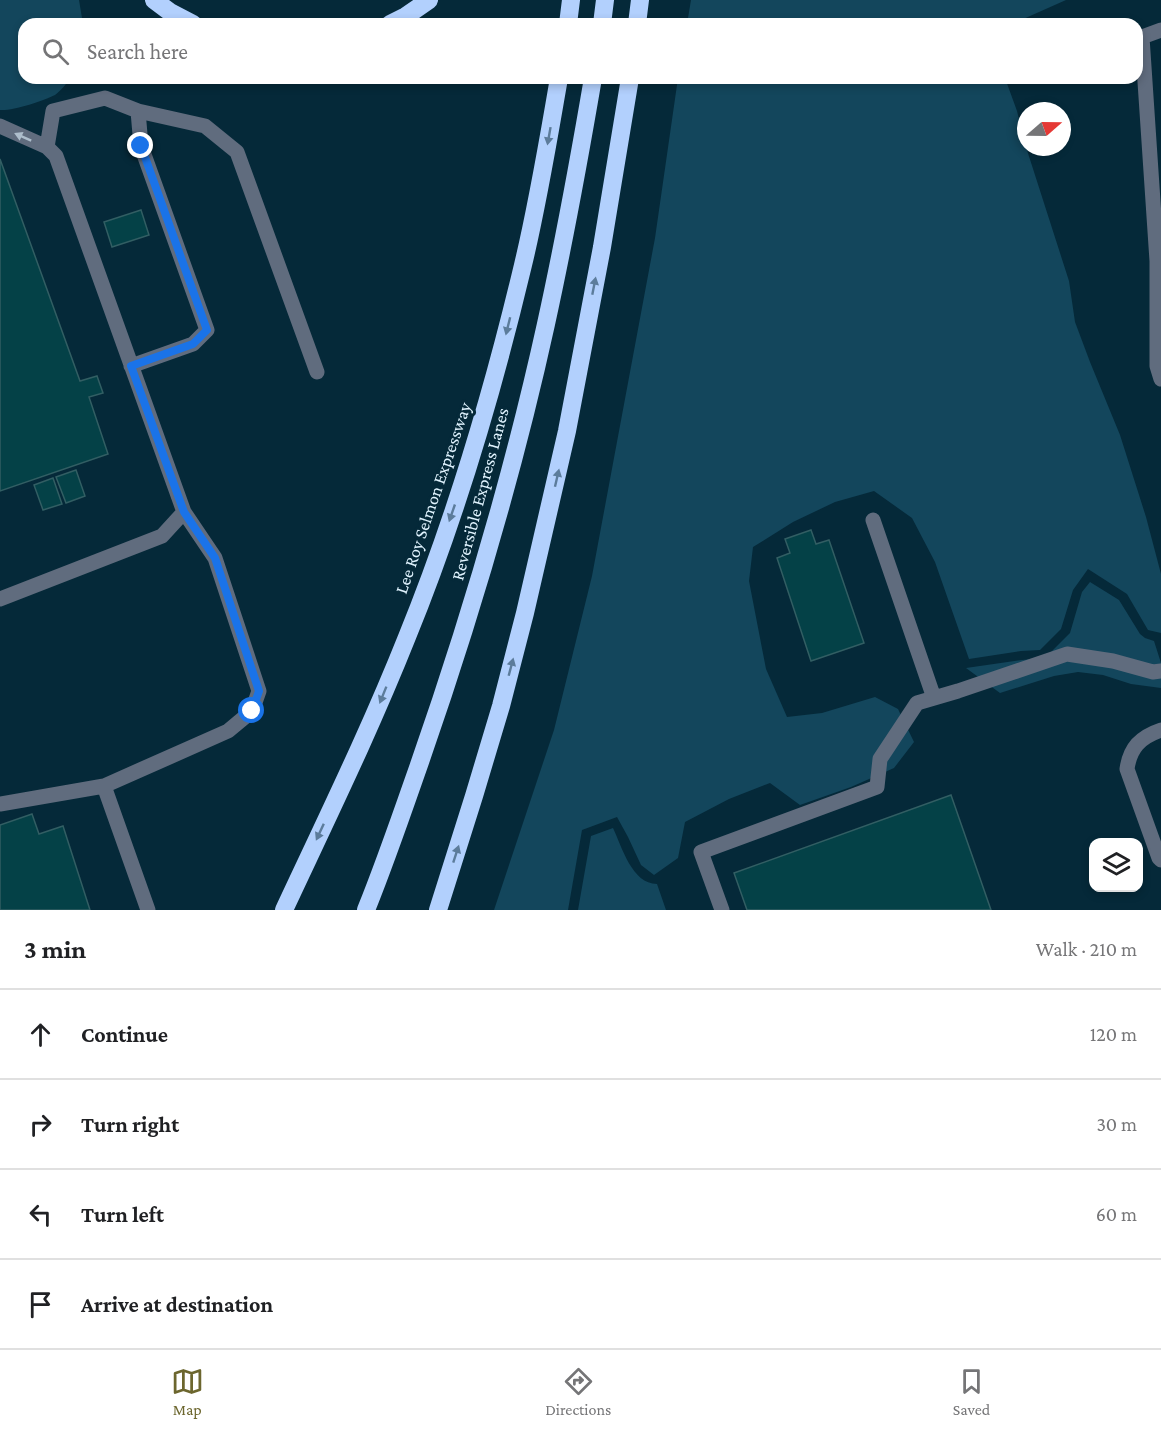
<!DOCTYPE html>
<html lang="en">
<head>
<meta charset="utf-8">
<style>
  :root { --surface:#fff; --page:#f2f2f2; --text:#202124; --muted:#757577; --line:#e0e0e0; --accent:#6c662e }
  body { margin:0; font-family:"Crimson Pro",serif; background:var(--page); color:var(--text) }
  .controls { position:absolute; right:18px; bottom:18px; display:grid; overflow:hidden; border-radius:12px; box-shadow:0 3px 9px #0003 }
  .controls button { width:54px; height:54px; display:grid; place-items:center; padding:0; border:0; border-bottom:2px solid var(--line); background:var(--surface); color:var(--text); font:30px sans-serif }
  .compass { position:absolute; left:1017px; top:102px; width:54px; height:54px; border-radius:50%; background:var(--surface); box-shadow:0 3px 9px #0003; rotate:70deg }
  .stop { position:absolute; width:18px; height:18px; margin:-14px; border:4px solid #1a73e8; border-radius:50%; background:#fff }
  .stop.end { background:#1a73e8; border-color:#fff; box-shadow:0 2px 6px #0008 }
  .list { margin:0; padding:0; list-style:none }
  h2 { display:flex; justify-content:space-between; align-items:center; height:78px; margin:0; padding:0 24px; font-size:26px }
  h2 small { font-size:20px; font-weight:400; color:var(--muted) }
  .list li { display:grid; grid-template-columns:39px 1fr auto; gap:18px; align-items:center; box-sizing:border-box; height:90px; padding:0 24px; border-top:2px solid var(--line) }
  .list b { display:block; font-size:22px; white-space:nowrap }
  .list em { font-size:20px; font-style:normal; color:var(--muted) }
  .icon { flex:none; width:33px; height:33px; fill:none; stroke:currentColor; stroke-width:2; stroke-linecap:round; stroke-linejoin:round }
  .map { position:relative; flex:none; width:1161px; height:910px; overflow:hidden }
  .search { position:absolute; background:var(--surface); box-shadow:0 3px 9px #0003; left:18px; right:18px; top:18px; height:66px; display:flex; align-items:center; gap:15px; box-sizing:border-box; padding:0 21px; border-radius:18px; color:var(--muted); font-size:22px }
  .sheet { height:438px; background:var(--surface) }
  nav { display:flex; justify-content:space-around; align-items:center; box-sizing:border-box; height:84px; border-top:2px solid var(--line); background:var(--surface); font-size:16px; color:var(--muted) }
  nav a { display:grid; justify-items:center; gap:3px }
  nav .on { color:var(--accent) }
  .map>svg:first-child { display:block }
  .green { fill:#13465c }
  .building { fill:#044147; stroke:#325e63; stroke-width:1.5 }
  .lines { fill:none; stroke-linecap:round; stroke-linejoin:round }
  .minor { stroke:#606c7e; stroke-width:15 }
  .highway { stroke:#b2d0fd; stroke-width:18 }
  .oneway { fill:#5c7c9b }
  .oneway2 { fill:#adbdcb }
  .route { stroke:#1a73e8; stroke-width:8 }
  .labels { text-anchor:middle; stroke-width:6; stroke-linejoin:round; paint-order:stroke }
  .street-label { font-size:18px; fill:#e0f3fe; stroke:#052939 }
</style>
</head>
<body>
<div class="map">
<svg width="1161" height="910" viewBox="0 0 1161 910">
  <rect width="100%" height="100%" fill="#052939"/>
  <path class="green" d="M0,0H79L83,24H24V78H72C66,83 61,91 55,95C43,101 13,111 0,110Z
    M691,0H1066L1012,24H687Z
    M678,78H1005L1017,111L1026,147L1069,281L1075,322L1090,362L1120,435L1146,517L1161,574V633L1148,630L1127,594L1088,569L1073,590L1061,629L1040,650L1021,651L969,659L935,562L912,518L874,491L835,502L793,522L753,547L749,581L766,669L787,717L822,713L875,697L898,709L914,742L894,768L851,787L800,805L770,783L729,799L685,822L678,858L654,875L641,865L628,837L617,817L582,830L568,910H494L554,730L592,576L655,238Z
    M1090,582L1119,600L1140,634L1145,638L1154,641L1161,663V688L1131,684L1103,675L1078,672L1054,676L1000,693L966,668L1022,660L1045,658L1070,633L1082,592Z
    M613,828C622,847 632,884 657,884L666,910H578L591,836Z"/>
  <path class="building" d="M0,159L80,381L97,376L103,393L89,397L108,454L0,491Z
    M141,210L149,235L112,247L104,222Z
    M76,470L85,496L66,503L56,477Z
    M53,478L62,504L43,510L34,485Z
    M811,530L816,544L829,540L864,643L811,661L777,558L790,553L785,539Z
    M951,795L991,910H747L734,873Z
    M32,814L39,834L63,826L90,910H0V825Z"/>
  <g class="lines">
    <path class="minor" d="M0,126L47,147L56,156L184,512L162,536L0,599
      M47,147L53,111L105,98L138,111L205,126L237,152L317,372
      M1161,259L1157,261V366L1161,379
      M1157,261L1142,37L1161,30
      M131,366L193,344L207,330L141,146L138,111
      M873,520L934,698
      M1161,730C1140,737 1130,748 1127,769L1159,858L1161,860
      M0,804L104,786
      M148,910L104,786L228,731L252,711L259,691L215,558L184,512
      M722,910L701,852L877,787L880,759L917,703L958,691L1067,654L1113,661L1153,672L1161,671"/>
    <path class="highway" d="M154,0L170,12L193,24
      M390,24L406,16L429,0
      M568,24L571,0
      M602,24L605,0
      M637,24L640,0
      M284,910C326,820 370,730 407,637C456,517 493,391 523,265C538,203 548,141 559,78
      M366,910C383,868 398,825 413,782C466,632 512,479 546,324C564,242 579,160 593,78
      M438,910L474,796L501,706L525,613L567,431L602,247L630,78"/>
  </g>
  <defs><path id="oneway-solid" d="M-6-.8H1V-3.2L6.5 0L1 3.2V.8H-6Z" transform="scale(1.5)"/></defs>
  <g class="oneway">
    <use href="#oneway-solid" transform="translate(549 136) rotate(100)"/>
    <use href="#oneway-solid" transform="translate(594 286) rotate(-79)"/>
    <use href="#oneway-solid" transform="translate(508 326) rotate(104)"/>
    <use href="#oneway-solid" transform="translate(557 478) rotate(-77)"/>
    <use href="#oneway-solid" transform="translate(452 513) rotate(109)"/>
    <use href="#oneway-solid" transform="translate(511 667) rotate(-75)"/>
    <use href="#oneway-solid" transform="translate(383 695) rotate(112)"/>
    <use href="#oneway-solid" transform="translate(320 832) rotate(115)"/>
    <use href="#oneway-solid" transform="translate(456 854) rotate(-72)"/>
  </g>
  <use class="oneway2" href="#oneway-solid" transform="translate(23 137) rotate(-156)"/>
  <g class="lines">
    <path class="route" d="M141,146L207,330L193,344L131,366L184,512L215,558L259,691L252,711"/>
  </g>
  <g class="labels">
    <g class="street-label">
      <text transform="translate(480 494) rotate(-75)" y="6">Reversible Express Lanes</text>
      <text transform="translate(433 498) rotate(-71)" y="6">Lee Roy Selmon Expressway</text>
    </g>
  </g>
</svg>
<div class="controls">
<button><svg class="icon" aria-label="layers" viewBox="0 0 24 24"><path d="M12 4l9 5-9 5-9-5zM3 14l9 5 9-5"/></svg></button>
</div>
<svg class="compass" viewBox="-18 -18 36 36"><path d="M0-13l5 13h-10z" fill="#e53935"/><path d="M0 13l5-13h-10z" fill="#757577"/></svg>
<div class="stop" style="left:252px;top:711px"></div>
<div class="stop end" style="left:141px;top:146px"></div>
<div class="search"><svg class="icon" aria-label="search" viewBox="0 0 24 24"><circle cx="10" cy="10" r="6"/><path d="M15 15l6 6"/></svg>Search here</div>
</div>
<section class="sheet">
<h2>3 min<small>Walk · 210 m</small></h2>
<ul class="list">
<li><svg class="icon" aria-label="ahead" viewBox="0 0 24 24"><path d="M12 20V5M6 11l6-6 6 6"/></svg><div><b>Continue</b></div><em>120 m</em></li>
<li><svg class="icon" aria-label="right" viewBox="0 0 24 24"><path d="M7 20v-9h11M14 6l5 5-5 5"/></svg><div><b>Turn right</b></div><em>30 m</em></li>
<li><svg class="icon" aria-label="left" viewBox="0 0 24 24"><path d="M17 20v-9H6M10 6l-5 5 5 5"/></svg><div><b>Turn left</b></div><em>60 m</em></li>
<li><svg class="icon" aria-label="arrive" viewBox="0 0 24 24"><path d="M6 21V4h12l-3 4 3 4H6"/></svg><div><b>Arrive at destination</b></div></li>
</ul>
</section>
<nav>
<a class="on"><svg class="icon" aria-label="map" viewBox="0 0 24 24"><path d="M3 6l6-2 6 2 6-2v14l-6 2-6-2-6 2zM9 4v14M15 6v14"/></svg>Map</a>
<a><svg class="icon" aria-label="directions" viewBox="0 0 24 24"><path d="M12 3l9 9-9 9-9-9zM9 14v-3h6M13 9l2 2-2 2"/></svg>Directions</a>
<a><svg class="icon" aria-label="saved" viewBox="0 0 24 24"><path d="M7 4h10v16l-5-4-5 4z"/></svg>Saved</a>
</nav>
</body>
</html>
